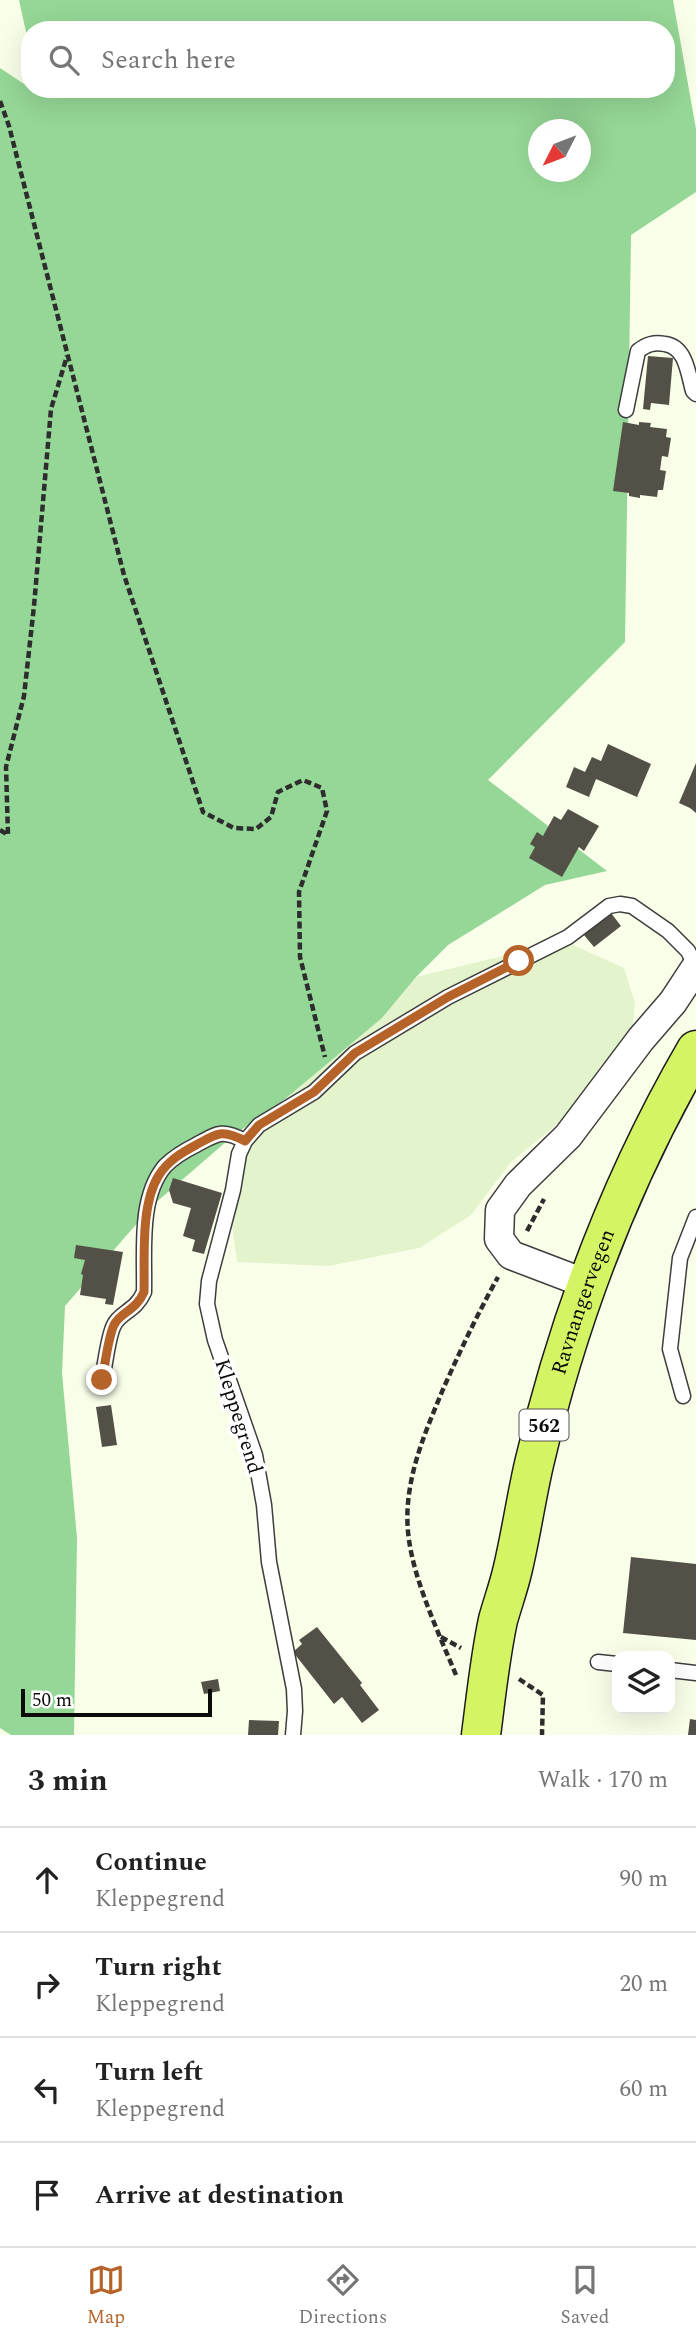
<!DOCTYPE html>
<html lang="en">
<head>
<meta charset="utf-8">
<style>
  :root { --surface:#fff; --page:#f2f2f2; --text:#222; --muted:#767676; --line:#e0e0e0; --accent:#b56328 }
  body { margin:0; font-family:Spectral,serif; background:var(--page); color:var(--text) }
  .controls { position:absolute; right:21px; bottom:21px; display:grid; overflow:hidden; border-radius:14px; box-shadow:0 7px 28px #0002 }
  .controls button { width:63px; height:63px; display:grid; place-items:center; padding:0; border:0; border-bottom:2px solid var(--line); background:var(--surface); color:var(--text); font:35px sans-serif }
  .compass { position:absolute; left:528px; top:119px; width:63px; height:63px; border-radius:50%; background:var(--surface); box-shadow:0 7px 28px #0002; rotate:228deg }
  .scale { position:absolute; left:21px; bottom:18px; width:191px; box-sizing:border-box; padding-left:7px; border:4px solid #0b0b0b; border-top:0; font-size:19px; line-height:24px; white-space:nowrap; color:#0b0b0b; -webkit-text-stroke:5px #fff; paint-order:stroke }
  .stop { position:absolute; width:21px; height:21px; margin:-16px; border:5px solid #b56328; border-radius:50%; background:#fff }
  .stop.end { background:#b56328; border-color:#fff; box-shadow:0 2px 7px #0008 }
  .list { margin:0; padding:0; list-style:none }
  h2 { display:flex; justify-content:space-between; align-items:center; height:91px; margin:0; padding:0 28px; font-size:30px }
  h2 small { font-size:23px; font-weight:400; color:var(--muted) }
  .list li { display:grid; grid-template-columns:46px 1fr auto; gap:21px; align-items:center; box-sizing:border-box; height:105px; padding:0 28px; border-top:2px solid var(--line) }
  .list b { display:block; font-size:26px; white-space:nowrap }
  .list p { margin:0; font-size:23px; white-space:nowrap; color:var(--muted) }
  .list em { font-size:23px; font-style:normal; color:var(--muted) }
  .icon { flex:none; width:38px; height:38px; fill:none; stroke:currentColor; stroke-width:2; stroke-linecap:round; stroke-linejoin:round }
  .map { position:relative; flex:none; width:696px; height:1735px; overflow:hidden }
  .search { position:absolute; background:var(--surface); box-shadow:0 7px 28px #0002; left:21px; right:21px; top:21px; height:77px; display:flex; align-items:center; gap:18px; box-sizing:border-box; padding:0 24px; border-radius:28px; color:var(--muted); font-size:26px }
  .sheet { height:511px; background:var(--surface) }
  nav { display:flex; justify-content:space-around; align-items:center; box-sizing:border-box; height:98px; border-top:2px solid var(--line); background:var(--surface); font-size:19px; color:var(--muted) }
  nav a { display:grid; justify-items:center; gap:4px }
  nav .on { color:var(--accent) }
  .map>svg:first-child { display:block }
  .farmland { fill:#e3f3cb }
  .forest { fill:#95d796; fill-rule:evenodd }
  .building { fill:#535147 }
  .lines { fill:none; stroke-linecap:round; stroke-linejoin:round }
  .service-casing { stroke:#3e3e3e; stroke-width:17 }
  .minor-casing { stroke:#3e3e3e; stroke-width:31 }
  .primary-casing { stroke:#1c1c1c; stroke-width:41 }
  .path { stroke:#2d2d2d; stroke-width:4.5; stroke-dasharray:7 3.5; stroke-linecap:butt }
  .service { stroke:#fff; stroke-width:14 }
  .minor { stroke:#fff; stroke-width:28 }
  .primary { stroke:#d4f463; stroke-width:38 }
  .route { stroke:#b56328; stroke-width:9 }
  .labels { text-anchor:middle; stroke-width:7; stroke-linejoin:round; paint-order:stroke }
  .shield { fill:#fff; stroke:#545454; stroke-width:2 }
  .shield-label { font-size:19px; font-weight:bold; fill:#0b0b0b }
  .street-label { font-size:21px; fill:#0b0b0b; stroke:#fff }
</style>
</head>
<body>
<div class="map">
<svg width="696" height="1735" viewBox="0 0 696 1735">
  <rect width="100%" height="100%" fill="#f9fee9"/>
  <path class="farmland" d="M564,941L624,968L635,1003L631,1041L602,1064L562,1120L510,1163L471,1215L419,1248L329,1266L237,1262L226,1181L285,1099L382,1018L416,977Z"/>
  <path class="forest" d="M19,0H673L696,129V192L631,235L625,642L488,780L607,871L545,885L448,945L416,977L382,1018L285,1099L234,1135L153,1205L65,1306L62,1373L77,1538L74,1735H11L0,1728V68L39,94L38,89H666V30H30V50ZM538,130H580V172H538Z"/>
  <path class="building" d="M648,356L673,358L669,405L651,403L650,410L643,409Z
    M623,422L639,425V422L651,423L650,427L667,429L666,437L671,438L668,457L662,456L660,470L666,471L663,490H658L657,497L640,495V498L629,496V493L613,491Z
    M608,744L651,764L637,797L596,779L589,797L566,787L574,767L585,772L592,757L601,761Z
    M696,763V813L690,808L679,803Z
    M568,809L599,826L584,851L579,847L562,877L529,858L535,847L530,844L537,832L543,836L554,816L561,820Z
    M611,913L621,926L594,947L584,935Z
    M173,1178L222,1193L204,1254L192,1251L195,1240L183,1236L191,1208L173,1203L169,1190Z
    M76,1245L123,1252L113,1305L105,1304L106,1299L80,1295L83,1275L81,1274L85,1260L74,1258Z
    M111,1405L117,1445L102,1447L96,1407Z
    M631,1557L696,1564V1640L623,1633Z
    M317,1627L362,1683L360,1685L379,1710L362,1723L342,1697L334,1704L293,1652L302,1644L299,1640Z
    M218,1679L220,1691L204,1694L201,1682Z
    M690,1719L696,1720V1735H688Z
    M249,1720L279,1721L278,1735H248Z"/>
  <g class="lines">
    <g class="service-casing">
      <path id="service" d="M626,410L638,351C647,344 654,342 665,344C686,347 688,373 693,391L696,394
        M102,1380C105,1366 108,1336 114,1325C120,1312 136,1311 144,1292C145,1253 138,1198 165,1166C174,1157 184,1151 196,1145C218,1133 222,1129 245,1141
        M683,1396L670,1349L680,1258L696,1217
        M598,1662L617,1664
        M670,1670L696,1673
        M293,1735L295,1711L294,1689L269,1562L264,1505L255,1455L215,1340L207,1304L209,1281L233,1190L239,1154L245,1141L259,1125L314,1092L355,1053L448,997L568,937L609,906L620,904L632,906L668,931L688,951L696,967"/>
    </g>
    <g class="minor-casing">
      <path id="minor" d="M587,1284L511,1255L499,1239L500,1210L518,1185L568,1136L641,1039L673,1002L696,967"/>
    </g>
    <g class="primary-casing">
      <g id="primary">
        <path id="s1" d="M481,1735C486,1697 490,1657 498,1620C503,1602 509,1586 513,1568C521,1534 526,1499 534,1464C568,1319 621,1179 696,1050"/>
      </g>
    </g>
    <path class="path" d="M0,101L9,126L124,575L203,812L234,828L256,829L271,817L278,792L303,780L322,788L327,811L299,892L300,957L325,1057
      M0,830L8,835L6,767L24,696L34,606L51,409L67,356
      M527,1231L544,1199
      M441,1637L461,1648
      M456,1675C439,1634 415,1583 409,1540C401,1486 424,1435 444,1387C461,1349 478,1313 498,1277
      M519,1679L543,1695L542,1735"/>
    <use href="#service" class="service"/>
    <use href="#minor" class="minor"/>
    <use href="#primary" class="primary"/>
  </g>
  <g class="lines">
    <path class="route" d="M102,1380C105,1366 108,1337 114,1325C120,1312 136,1311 144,1292C145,1258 140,1205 159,1175C168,1161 181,1153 196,1145C218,1133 222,1129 245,1141L259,1125L314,1092L355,1053L448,997L519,961"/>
  </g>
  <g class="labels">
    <rect class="shield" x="519.5" y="1409.5" width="49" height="31" rx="5"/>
    <g class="shield-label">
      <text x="544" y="1432">562</text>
    </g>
    <g class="street-label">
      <text dy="7" stroke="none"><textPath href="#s1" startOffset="446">Ravnangervegen</textPath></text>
      <text transform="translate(239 1416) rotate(73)" y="7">Kleppegrend</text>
    </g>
  </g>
</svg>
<div class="controls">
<button><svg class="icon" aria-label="layers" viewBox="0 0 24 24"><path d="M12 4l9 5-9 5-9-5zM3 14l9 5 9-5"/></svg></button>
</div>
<svg class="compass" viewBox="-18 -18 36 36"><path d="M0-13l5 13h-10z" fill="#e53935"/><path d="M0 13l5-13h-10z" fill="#767676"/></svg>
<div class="scale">50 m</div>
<div class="stop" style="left:519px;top:961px"></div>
<div class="stop end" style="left:102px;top:1380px"></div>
<div class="search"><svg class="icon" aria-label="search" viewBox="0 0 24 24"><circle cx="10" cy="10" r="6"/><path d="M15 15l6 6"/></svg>Search here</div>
</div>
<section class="sheet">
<h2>3 min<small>Walk · 170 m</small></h2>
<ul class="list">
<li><svg class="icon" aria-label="ahead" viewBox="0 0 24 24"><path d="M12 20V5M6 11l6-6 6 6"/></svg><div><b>Continue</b><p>Kleppegrend</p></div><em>90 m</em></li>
<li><svg class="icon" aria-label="right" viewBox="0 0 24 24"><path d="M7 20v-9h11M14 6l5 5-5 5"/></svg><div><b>Turn right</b><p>Kleppegrend</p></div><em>20 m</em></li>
<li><svg class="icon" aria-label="left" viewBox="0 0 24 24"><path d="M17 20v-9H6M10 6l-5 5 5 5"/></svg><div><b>Turn left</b><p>Kleppegrend</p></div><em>60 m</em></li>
<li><svg class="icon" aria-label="arrive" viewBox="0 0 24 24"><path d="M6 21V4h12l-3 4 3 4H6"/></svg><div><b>Arrive at destination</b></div></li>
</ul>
</section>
<nav>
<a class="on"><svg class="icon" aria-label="map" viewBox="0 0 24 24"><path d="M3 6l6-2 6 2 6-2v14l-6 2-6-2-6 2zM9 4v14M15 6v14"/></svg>Map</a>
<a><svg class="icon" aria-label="directions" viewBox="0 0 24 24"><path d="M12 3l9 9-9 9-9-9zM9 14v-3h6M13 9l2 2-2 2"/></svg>Directions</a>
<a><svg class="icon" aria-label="saved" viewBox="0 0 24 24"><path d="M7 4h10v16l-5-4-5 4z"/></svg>Saved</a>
</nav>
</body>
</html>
